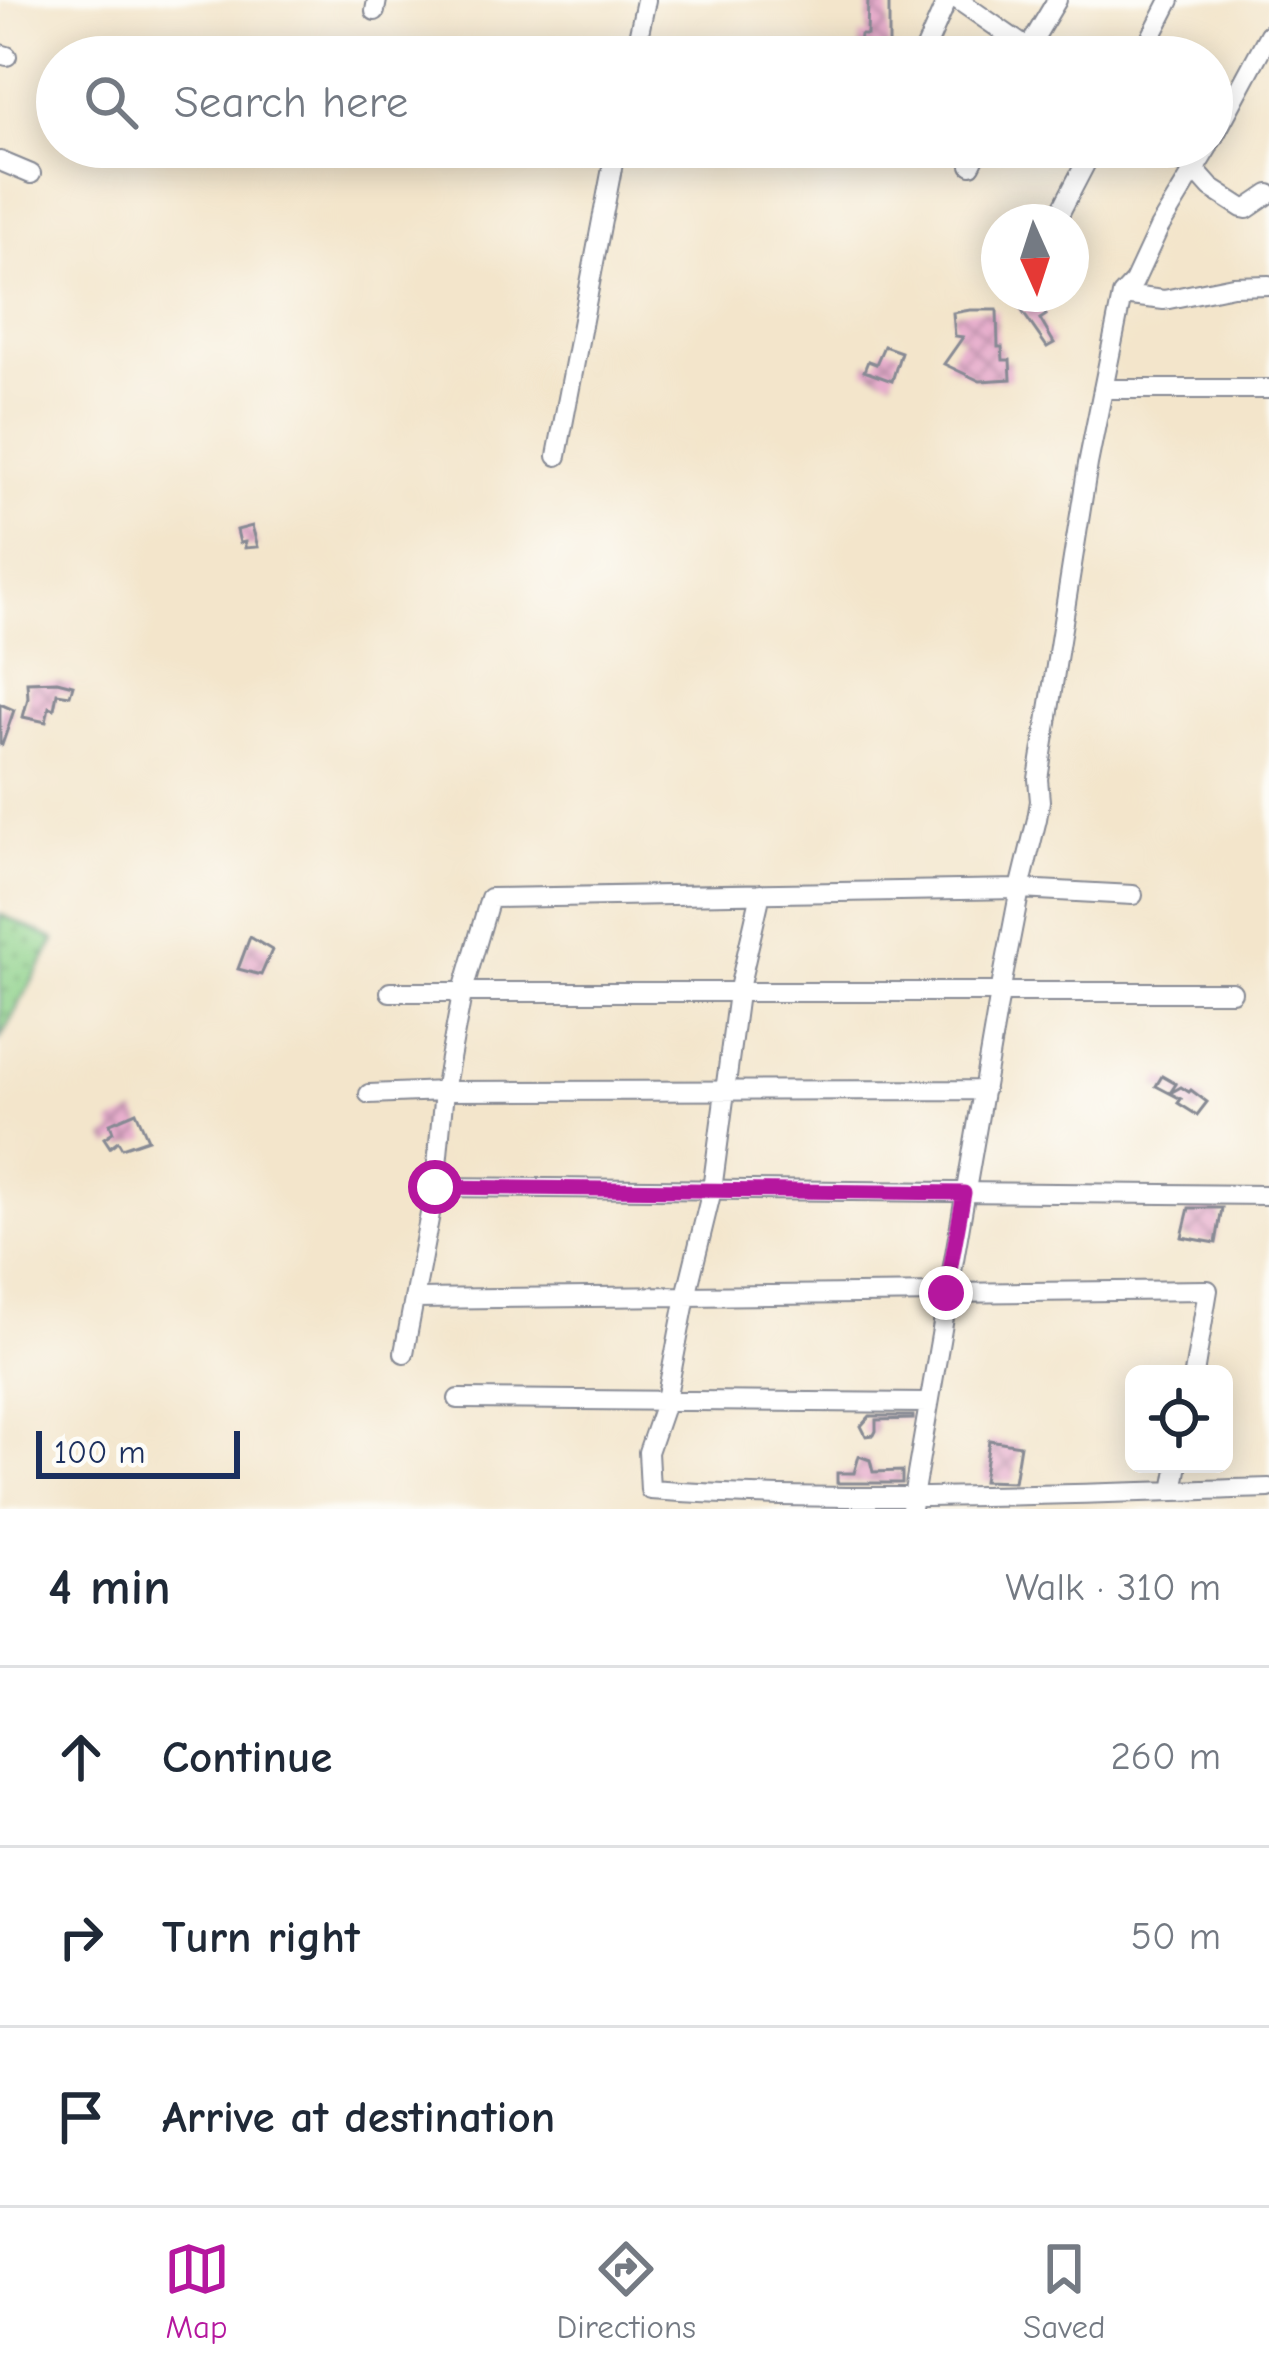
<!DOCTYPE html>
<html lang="en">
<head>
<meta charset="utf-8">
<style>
  :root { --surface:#fff; --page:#f2f2f3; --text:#1f2937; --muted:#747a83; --line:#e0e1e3; --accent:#b5179e }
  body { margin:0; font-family:"Comic Neue",sans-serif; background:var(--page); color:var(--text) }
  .controls { position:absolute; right:36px; bottom:36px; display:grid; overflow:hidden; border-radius:18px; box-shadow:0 6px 30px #0003 }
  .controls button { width:108px; height:108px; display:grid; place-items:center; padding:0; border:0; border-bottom:3px solid var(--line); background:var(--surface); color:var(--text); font:60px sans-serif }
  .compass { position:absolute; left:981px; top:204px; width:108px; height:108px; border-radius:50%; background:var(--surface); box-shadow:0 6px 30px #0003; rotate:177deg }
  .scale { position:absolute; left:36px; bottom:30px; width:204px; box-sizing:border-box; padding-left:12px; border:6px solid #1b2f5e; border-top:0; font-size:33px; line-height:42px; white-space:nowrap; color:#1b2f5e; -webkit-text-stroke:9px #fdfcf7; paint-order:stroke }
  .stop { position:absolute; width:36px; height:36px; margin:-27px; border:9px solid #b5179e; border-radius:50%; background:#fff }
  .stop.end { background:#b5179e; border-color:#fff; box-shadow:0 3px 12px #0008 }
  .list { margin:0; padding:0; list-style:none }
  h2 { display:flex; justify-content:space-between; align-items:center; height:156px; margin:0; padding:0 48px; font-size:51px }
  h2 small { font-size:39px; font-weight:400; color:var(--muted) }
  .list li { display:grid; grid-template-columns:78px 1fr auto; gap:36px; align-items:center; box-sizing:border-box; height:180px; padding:0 48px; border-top:3px solid var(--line) }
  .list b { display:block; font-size:45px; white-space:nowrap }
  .list em { font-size:39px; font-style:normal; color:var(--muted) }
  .icon { flex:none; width:66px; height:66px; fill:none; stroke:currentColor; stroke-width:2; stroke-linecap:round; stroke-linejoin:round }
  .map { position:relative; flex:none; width:1269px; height:1509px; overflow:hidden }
  .search { position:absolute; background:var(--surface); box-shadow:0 6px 30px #0003; left:36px; right:36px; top:36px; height:132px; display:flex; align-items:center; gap:30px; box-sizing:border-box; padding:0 42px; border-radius:66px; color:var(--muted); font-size:45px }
  .sheet { height:696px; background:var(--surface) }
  nav { display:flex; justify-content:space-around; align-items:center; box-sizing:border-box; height:168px; border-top:3px solid var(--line); background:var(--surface); font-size:33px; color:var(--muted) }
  nav a { display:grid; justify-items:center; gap:6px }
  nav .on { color:var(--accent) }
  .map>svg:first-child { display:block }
  .grass { fill:url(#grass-dots); stroke:#548074; stroke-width:3 }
  .building { fill:url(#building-cross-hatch) }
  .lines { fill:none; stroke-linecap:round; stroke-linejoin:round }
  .minor-casing { stroke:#878a94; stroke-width:22 }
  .minor { stroke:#fff; stroke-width:18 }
  .route { stroke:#b5179e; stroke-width:15 }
</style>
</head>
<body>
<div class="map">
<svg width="1269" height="1509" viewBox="0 0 1269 1509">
  <defs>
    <pattern id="grass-dots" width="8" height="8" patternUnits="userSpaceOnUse" patternTransform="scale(3)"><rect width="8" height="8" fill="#8ed18a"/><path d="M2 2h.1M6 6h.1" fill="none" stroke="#73aa74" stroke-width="1.8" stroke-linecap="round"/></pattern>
    <pattern id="building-cross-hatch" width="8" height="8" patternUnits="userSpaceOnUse" patternTransform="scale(3)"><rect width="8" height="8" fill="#e7aecc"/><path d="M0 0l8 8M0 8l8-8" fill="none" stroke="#ba8ea9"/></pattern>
  </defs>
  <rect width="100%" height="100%" fill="#fdfcf7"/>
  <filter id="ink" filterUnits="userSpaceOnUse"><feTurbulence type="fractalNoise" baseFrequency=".00833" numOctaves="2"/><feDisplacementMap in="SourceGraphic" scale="24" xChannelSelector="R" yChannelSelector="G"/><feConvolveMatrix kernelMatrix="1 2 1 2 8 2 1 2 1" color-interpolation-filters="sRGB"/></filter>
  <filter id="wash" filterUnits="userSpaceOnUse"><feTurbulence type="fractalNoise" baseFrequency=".004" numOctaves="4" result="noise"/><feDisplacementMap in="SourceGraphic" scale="48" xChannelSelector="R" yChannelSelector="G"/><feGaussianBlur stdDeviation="2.7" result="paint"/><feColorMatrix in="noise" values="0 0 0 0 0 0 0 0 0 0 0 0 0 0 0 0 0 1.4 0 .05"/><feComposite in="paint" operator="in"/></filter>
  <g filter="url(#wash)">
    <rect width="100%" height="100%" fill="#f3e5cb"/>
    <path class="grass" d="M0,914L55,940L0,1039Z"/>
    <g id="blocks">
      <path class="building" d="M868,0H889V57L858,55L860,35H867Z
        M1025,294H1034L1046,315L1040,319L1054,343L1047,347L1015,301Z
        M970,310H997L998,347H1002L1003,360H1010L1011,379L980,381L944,364L963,337L955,336L953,313Z
        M884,346L901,352L892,381L864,371L868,361L876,364Z
        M252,526L258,547L245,548V542L240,543L237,530Z
        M57,681L73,685L70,695L57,693L54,709L49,707L46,722L23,717L28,698L27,682Z
        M0,704L14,710L2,745L0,744Z
        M250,937L272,950L261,975L238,969Z
        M1162,1076L1176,1084L1170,1093L1181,1087L1189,1092L1191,1090L1207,1102L1197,1115L1178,1103L1181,1099L1156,1086Z
        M136,1112L148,1139L122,1148L118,1141L110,1147L104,1138L113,1132L110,1123Z
        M1189,1208H1222L1216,1243L1182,1237Z
        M870,1416H913V1419L876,1420V1431L874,1435L866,1436L861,1426Z
        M989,1440L1020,1445L1014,1482L983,1481Z
        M859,1456L870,1460L873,1472L902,1471V1483H837V1473H854Z"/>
    </g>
  </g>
  <g filter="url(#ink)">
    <use href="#blocks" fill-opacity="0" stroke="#878a94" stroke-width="3"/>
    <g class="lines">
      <g class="minor-casing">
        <path id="minor" d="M958,0L1040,57
          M375,11L377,0
          M0,54L7,56
          M634,57L646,0
          M922,57L947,0
          M1023,57L1057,0
          M1141,57L1170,0
          M1212,140L1269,34
          M1157,147L1195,170L1211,188L1242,208L1247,209L1269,194
          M0,161L31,174
          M971,165L980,147
          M1055,222L1094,147
          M1122,295L1164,300L1233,286L1269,285
          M1103,389H1269
          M557,456L616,147
          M761,893L738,993L712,1190L686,1296L666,1400L648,1452L650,1490C854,1504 1064,1494 1269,1488
          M390,992H1232
          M369,1094L444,1091L984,1090
          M435,1187L1269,1195
          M414,1299L1208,1290L1194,1374
          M404,1353L435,1187L444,1091L462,994L490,898L1020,889L1133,895
          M458,1399L929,1403
          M1173,1491L1178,1464
          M911,1509L1000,993L1020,889L1037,819L1040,801L1038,779L1088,464L1122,295L1134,282L1159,228L1208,147"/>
      </g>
      <use href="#minor" class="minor"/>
    </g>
  </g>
  <g class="lines" filter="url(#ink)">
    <path class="route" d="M435,1187L964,1193L946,1293"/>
  </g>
</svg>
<div class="controls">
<button><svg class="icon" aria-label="locate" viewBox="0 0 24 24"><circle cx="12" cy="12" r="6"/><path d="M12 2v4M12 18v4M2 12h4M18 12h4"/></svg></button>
</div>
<svg class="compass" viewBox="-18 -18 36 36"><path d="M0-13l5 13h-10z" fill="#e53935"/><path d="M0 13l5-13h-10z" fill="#747a83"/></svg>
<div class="scale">100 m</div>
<div class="stop" style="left:435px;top:1187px"></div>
<div class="stop end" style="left:946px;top:1293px"></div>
<div class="search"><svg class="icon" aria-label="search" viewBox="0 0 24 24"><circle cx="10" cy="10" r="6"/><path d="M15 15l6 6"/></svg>Search here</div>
</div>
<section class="sheet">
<h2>4 min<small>Walk · 310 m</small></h2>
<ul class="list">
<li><svg class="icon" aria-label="ahead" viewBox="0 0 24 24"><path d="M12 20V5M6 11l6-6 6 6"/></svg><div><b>Continue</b></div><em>260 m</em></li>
<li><svg class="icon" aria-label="right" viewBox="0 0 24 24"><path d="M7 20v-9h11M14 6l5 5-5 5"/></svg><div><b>Turn right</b></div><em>50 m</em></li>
<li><svg class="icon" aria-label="arrive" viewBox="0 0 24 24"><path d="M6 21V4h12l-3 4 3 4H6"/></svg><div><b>Arrive at destination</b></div></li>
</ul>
</section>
<nav>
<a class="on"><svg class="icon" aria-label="map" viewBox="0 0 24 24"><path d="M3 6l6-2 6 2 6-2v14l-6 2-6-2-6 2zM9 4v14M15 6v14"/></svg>Map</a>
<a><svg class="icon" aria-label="directions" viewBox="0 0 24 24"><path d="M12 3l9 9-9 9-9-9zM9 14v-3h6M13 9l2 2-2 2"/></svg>Directions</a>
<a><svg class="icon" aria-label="saved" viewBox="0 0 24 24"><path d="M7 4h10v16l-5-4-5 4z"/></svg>Saved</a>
</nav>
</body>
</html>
